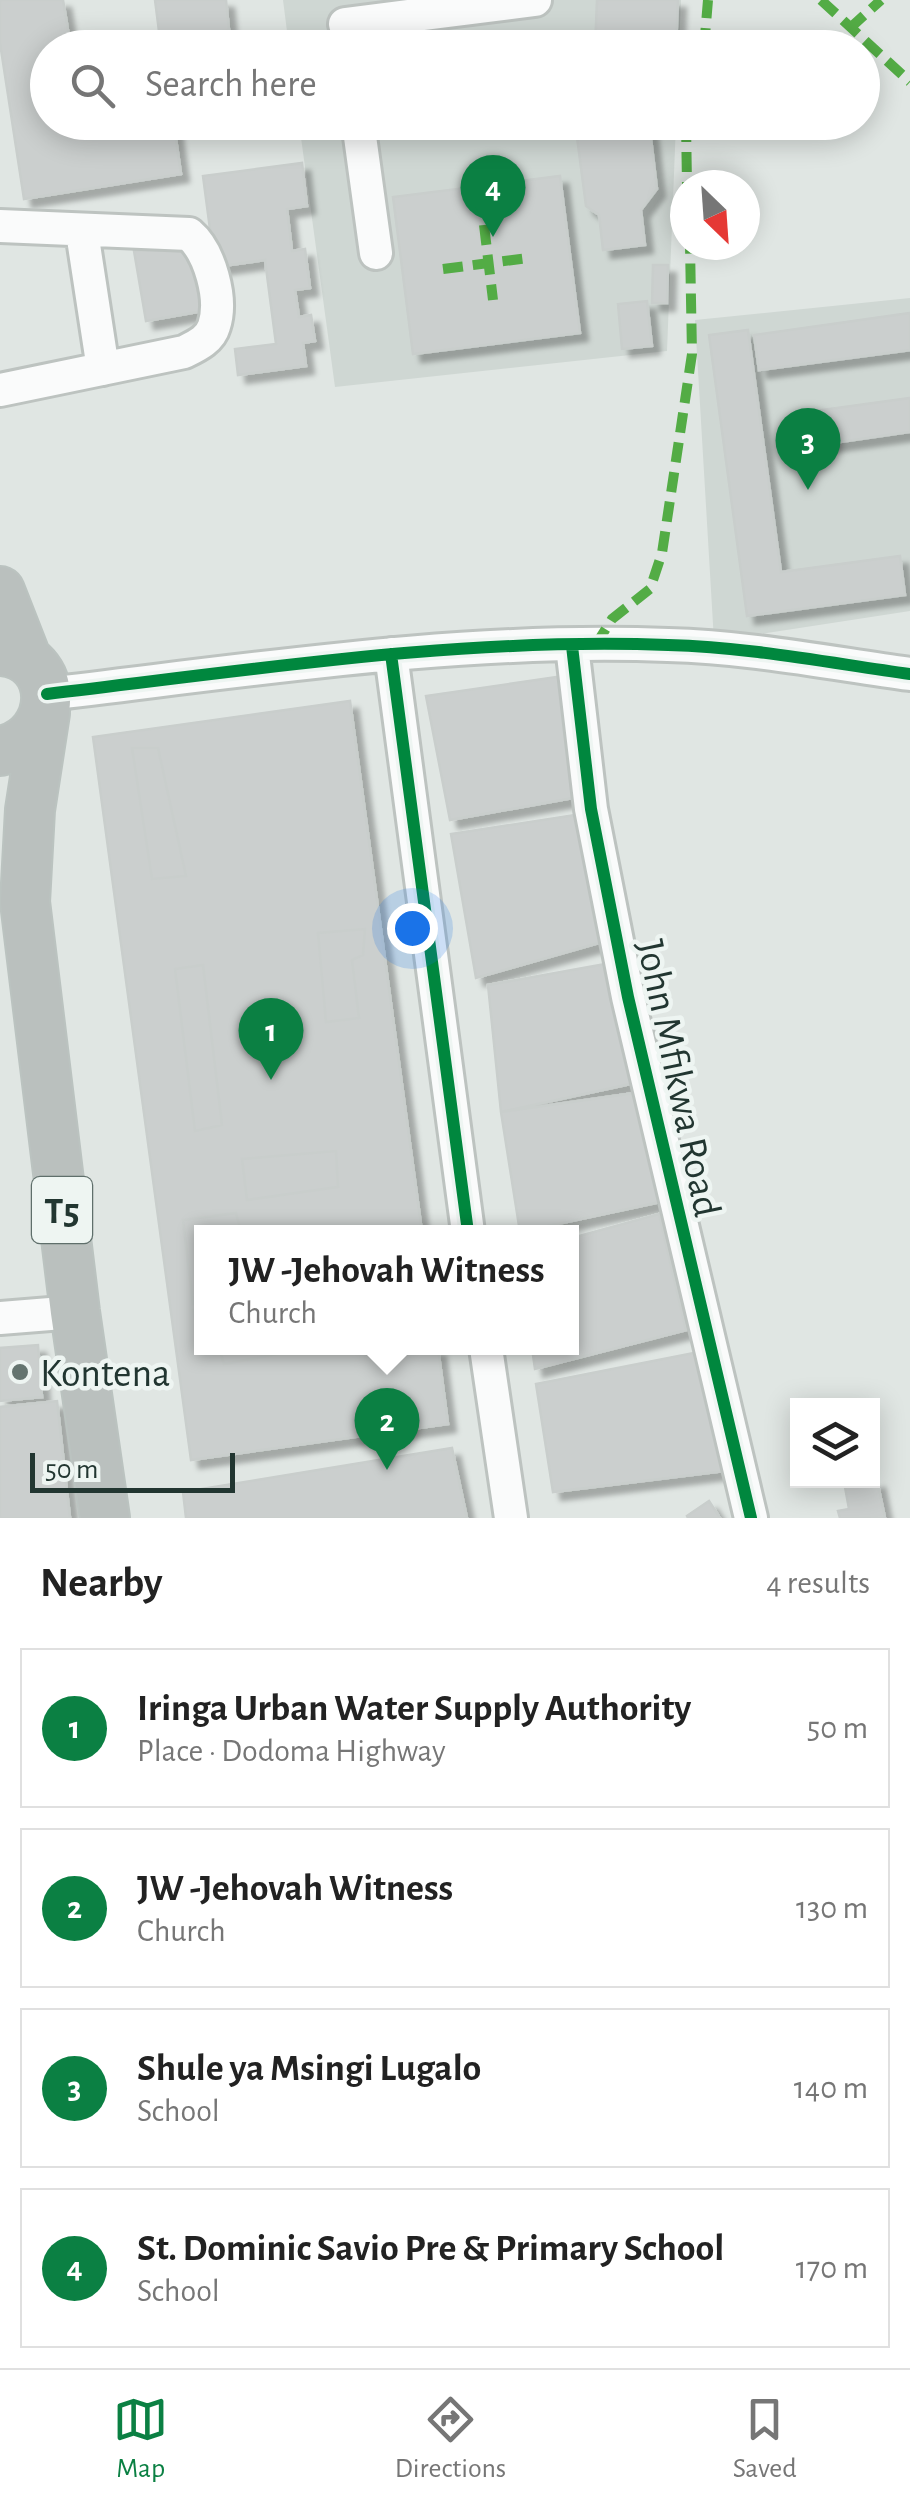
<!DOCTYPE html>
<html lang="en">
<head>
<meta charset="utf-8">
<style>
  :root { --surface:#fff; --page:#f2f2f2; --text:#222; --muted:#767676; --line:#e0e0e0; --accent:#0b8043 }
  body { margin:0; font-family:"Alegreya Sans",sans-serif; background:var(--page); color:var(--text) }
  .controls { position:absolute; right:30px; bottom:30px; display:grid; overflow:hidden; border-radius:0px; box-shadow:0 5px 25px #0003 }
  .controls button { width:90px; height:90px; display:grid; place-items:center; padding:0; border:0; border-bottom:2px solid var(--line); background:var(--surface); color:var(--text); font:50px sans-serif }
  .compass { position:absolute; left:670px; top:170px; width:90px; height:90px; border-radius:50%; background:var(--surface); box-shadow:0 5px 25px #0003; rotate:155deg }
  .scale { position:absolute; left:30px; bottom:25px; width:205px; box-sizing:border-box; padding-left:10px; border:5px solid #223631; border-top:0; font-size:28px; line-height:35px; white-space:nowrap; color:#223631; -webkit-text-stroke:8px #eef5f2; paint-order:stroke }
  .you { position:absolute; left:412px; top:928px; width:35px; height:35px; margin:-25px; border:8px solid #fff; border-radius:50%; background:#1a73e8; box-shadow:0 0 0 15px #1a73e833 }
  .badge { display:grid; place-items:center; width:65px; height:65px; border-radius:50%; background:var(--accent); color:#fff; font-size:32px; font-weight:700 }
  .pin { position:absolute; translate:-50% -82px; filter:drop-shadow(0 2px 5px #0008) }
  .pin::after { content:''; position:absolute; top:52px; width:35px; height:30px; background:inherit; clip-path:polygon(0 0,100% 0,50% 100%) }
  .popup { position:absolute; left:194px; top:1225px; width:385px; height:130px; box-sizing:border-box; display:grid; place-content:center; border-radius:0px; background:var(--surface); filter:drop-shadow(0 2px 8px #0005); font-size:32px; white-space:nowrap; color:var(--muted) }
  .popup b { font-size:38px; color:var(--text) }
  .popup::after { content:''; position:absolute; left:50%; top:100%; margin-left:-20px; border:20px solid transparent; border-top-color:var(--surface) }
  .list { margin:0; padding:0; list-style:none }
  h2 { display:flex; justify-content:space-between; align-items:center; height:130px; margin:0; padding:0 40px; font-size:42px }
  h2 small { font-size:32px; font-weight:400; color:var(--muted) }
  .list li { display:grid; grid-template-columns:65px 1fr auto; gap:30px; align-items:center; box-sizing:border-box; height:160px; margin:0 20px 20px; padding:0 20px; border:2px solid var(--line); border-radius:0px }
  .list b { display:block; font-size:38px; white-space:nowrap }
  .list p { margin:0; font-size:32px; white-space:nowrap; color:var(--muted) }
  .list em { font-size:32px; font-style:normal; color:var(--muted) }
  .icon { flex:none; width:55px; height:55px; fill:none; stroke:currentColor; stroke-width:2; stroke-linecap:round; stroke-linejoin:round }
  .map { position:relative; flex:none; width:910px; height:1518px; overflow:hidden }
  .search { position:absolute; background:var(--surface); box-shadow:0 5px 25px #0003; left:30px; right:30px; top:30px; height:110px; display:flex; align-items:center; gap:25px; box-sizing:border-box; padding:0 35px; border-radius:55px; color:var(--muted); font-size:38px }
  .sheet { height:850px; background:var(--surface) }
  nav { display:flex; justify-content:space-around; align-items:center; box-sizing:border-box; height:140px; border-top:2px solid var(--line); background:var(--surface); font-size:28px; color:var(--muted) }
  nav a { display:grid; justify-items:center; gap:5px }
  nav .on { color:var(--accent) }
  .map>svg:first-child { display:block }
  .built { fill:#cfd7d3 }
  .building { fill:#cbcfce; stroke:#c9cecc; stroke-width:2.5; filter:url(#shadow) }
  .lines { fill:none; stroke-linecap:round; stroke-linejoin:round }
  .minor-casing { stroke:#bdc3c0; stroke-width:38 }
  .highway-casing { stroke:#bbc3c0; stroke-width:52 }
  .minor { stroke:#fafbfb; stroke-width:32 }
  .highway { stroke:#bac0be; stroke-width:48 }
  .quiet { stroke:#53ac45; stroke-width:10; stroke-dasharray:20 10; stroke-linecap:butt }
  .cycleway-casing { stroke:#eef5f2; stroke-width:19 }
  .cycleway { stroke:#00873e; stroke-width:12 }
  .poi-dot { fill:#64746f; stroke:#eef5f2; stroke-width:4 }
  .labels { text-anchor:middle; stroke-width:9; stroke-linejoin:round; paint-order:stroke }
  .shield { fill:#eef5f2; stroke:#5f6f6b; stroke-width:2.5 }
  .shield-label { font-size:38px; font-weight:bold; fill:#223631 }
  .street-label { font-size:40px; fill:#223631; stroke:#eef5f2 }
  .poi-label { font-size:40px; fill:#223631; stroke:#eef5f2; text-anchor:start }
</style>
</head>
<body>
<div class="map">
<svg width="910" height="1518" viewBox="0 0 910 1518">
  <defs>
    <filter id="shadow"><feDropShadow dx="8" dy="8" stdDeviation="2.5" flood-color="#0004"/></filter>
  </defs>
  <rect width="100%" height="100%" fill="#e0e6e3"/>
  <path class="built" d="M283,0H681L679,47H289Z
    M299,123H676L667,351L335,387Z
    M910,298V611L714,641L695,320Z"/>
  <path class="building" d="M0,0H63L71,48H48V122H82L85,139L174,125L181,174L24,199L0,43Z
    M155,0H226L229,30L160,39Z
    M597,0H678L676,48H595Z
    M575,122H649L657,189L641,210L645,245L603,250L599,215L586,206Z
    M302,163L307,206L287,209L292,251L305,249L310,288L295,290L299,317L311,315L315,341L303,343L306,366L238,375L235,349L276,344L265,260L215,267L203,176Z
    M560,176L580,333L413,354L393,197Z
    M187,249L203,311L146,321L134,251Z
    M653,265H668L667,303H652Z
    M647,301L652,346L622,349L618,304Z
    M910,313V350L759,370L754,335Z
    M748,330L781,572L900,556L905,595L747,616L709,335Z
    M910,398V432L812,446L807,412Z
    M564,676L584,796L450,820L426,696Z
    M350,701L422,1232H202V1348H438L448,1424L191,1460L93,737Z
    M132,748H158L186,876L152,879Z
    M582,814L609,940L476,978L451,834Z
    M365,929L363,955L352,960L359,1018L326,1022L318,933Z
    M611,963L635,1083L501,1112L488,985Z
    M203,965L222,1125L195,1131L175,969Z
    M642,1092L665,1201L520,1232L501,1112Z
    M336,1151L338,1187L247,1200L242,1159Z
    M236,1213L241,1232H202V1302L193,1304L183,1220Z
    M659,1214L686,1330L535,1369L532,1348H572V1238Z
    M202,1309V1340H199L193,1310Z
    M38,1345L42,1397L0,1401V1348Z
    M219,1348H277L278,1354L224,1364Z
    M699,1352L725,1471L553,1492L536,1384Z
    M57,1401L70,1518H0V1407Z
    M452,1448L467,1518H186L183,1492Z
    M877,1480L885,1518H840L838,1511L849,1509L845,1487Z
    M709,1501L720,1518H688L687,1516Z"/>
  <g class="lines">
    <g class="minor-casing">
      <path id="minor" d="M345,24L535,0
        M358,122L376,253
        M0,226L189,234C210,252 223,299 214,326C210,340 196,346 184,352L0,390
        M82,232L103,369
        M572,646L591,809L628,997L751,1518
        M391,654L468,1232
        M47,694C252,670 461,637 668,645C749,647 830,663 910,674
        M0,1318L75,1312
        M486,1348L511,1518"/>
    </g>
    <g class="highway-casing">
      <path id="highway" d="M0,591L27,660
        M0,651C62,655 61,739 0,751
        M45,713L30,810L25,902L75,1312L105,1518"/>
    </g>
    <use href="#minor" class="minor"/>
    <use href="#highway" class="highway"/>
    <path class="quiet" d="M821,0L910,82
      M849,29L881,0
      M704,48L708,0
      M686,122L687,185
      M484,225L493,300
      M443,269L528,258
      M595,646L612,619L650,589L662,553L692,354L690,245"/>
    <g class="cycleway-casing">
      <path id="cycleway" d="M572,646L591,809L628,997L751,1518
        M391,654L468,1232
        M47,694C252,670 461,637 668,645C749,647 830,663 910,674"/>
    </g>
    <use href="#cycleway" class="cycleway"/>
  </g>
  <circle class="poi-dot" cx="20" cy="1372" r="10"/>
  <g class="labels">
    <rect class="shield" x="32" y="1177" width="60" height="66" rx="8"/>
    <g class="shield-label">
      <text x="62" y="1223">T5</text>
    </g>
    <g class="street-label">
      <text transform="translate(680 1078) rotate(78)" y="14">John Mfikwa Road</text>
    </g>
    <g class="poi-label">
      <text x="40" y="1386">Kontena</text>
    </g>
  </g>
</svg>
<div class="controls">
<button><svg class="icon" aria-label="layers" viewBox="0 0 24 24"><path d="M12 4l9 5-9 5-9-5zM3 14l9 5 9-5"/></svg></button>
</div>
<svg class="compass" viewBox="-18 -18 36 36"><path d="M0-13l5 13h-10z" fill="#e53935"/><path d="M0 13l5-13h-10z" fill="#767676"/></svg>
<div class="scale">50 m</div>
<div class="you"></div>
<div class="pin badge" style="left:271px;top:1080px">1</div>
<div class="pin badge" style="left:387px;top:1470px">2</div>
<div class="popup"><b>JW -Jehovah Witness</b>Church</div>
<div class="pin badge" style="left:808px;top:490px">3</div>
<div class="pin badge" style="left:493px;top:237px">4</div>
<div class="search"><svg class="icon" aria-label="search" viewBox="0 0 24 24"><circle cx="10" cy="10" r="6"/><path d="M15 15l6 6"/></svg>Search here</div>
</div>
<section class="sheet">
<h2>Nearby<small>4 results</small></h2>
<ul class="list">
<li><span class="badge">1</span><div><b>Iringa Urban Water Supply Authority</b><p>Place · Dodoma Highway</p></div><em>50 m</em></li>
<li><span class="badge">2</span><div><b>JW -Jehovah Witness</b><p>Church</p></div><em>130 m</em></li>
<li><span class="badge">3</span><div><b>Shule ya Msingi Lugalo</b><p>School</p></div><em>140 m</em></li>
<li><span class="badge">4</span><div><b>St. Dominic Savio Pre &amp; Primary School</b><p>School</p></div><em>170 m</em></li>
</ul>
</section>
<nav>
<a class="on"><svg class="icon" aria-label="map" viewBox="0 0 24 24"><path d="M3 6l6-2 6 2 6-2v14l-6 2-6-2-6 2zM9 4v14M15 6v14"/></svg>Map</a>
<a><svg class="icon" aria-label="directions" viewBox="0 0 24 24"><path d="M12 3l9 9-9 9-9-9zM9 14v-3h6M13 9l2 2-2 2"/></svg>Directions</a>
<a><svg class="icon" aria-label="saved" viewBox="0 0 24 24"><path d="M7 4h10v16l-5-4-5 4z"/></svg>Saved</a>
</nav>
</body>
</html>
